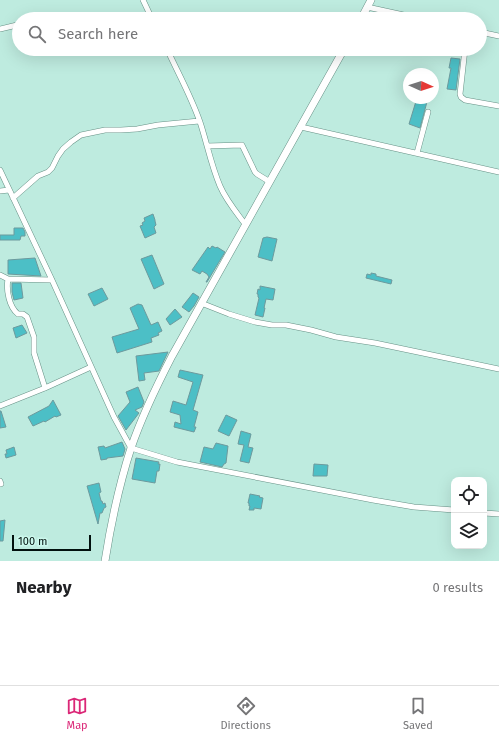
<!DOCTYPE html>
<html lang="en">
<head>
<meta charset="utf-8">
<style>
  :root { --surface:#fff; --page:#f2f2f2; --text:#202124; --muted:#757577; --line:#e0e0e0; --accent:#db2777 }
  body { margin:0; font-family:"Fira Sans",sans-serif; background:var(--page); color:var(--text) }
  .controls { position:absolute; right:12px; bottom:12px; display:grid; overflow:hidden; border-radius:8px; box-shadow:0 4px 16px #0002 }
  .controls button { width:36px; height:36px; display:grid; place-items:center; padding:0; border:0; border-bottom:1px solid var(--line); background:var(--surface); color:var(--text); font:20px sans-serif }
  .compass { position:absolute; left:403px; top:68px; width:36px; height:36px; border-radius:50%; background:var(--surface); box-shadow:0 4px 16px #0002; rotate:93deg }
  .scale { position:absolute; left:12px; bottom:10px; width:79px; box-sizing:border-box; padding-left:4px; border:2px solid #02110e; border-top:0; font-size:11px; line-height:14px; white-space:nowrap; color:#02110e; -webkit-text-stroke:3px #cbf8ec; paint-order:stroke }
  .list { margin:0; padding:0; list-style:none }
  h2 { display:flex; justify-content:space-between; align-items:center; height:52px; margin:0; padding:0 16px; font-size:17px }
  h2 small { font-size:13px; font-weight:400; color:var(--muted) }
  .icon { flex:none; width:22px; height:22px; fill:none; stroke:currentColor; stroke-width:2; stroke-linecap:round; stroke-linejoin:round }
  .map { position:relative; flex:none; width:499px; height:561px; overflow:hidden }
  .search { position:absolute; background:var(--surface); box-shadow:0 4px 16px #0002; left:12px; right:12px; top:12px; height:44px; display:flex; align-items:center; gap:10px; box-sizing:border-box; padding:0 14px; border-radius:22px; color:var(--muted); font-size:15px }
  .sheet { height:124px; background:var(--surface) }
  nav { display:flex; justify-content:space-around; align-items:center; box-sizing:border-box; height:56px; border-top:1px solid var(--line); background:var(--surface); font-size:11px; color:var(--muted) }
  nav a { display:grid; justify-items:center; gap:2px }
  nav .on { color:var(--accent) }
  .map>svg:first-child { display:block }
  .building { fill:#4cbfc6; stroke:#6d9a9d }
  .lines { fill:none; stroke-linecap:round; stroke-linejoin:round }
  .street-casing { stroke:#679186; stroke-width:6 }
  .secondary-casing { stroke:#679186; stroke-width:8 }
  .street { stroke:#fff; stroke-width:5 }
  .secondary { stroke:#fff; stroke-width:7 }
</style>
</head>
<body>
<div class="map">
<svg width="499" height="561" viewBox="0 0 499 561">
  <rect width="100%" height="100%" fill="#beebdf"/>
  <path class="building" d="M451,58L460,59L456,90L447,89L451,68H449Z
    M417,98H428L420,128L409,124Z
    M153,214L155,220V221L156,225L154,227L156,233L145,238L140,226L143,225L142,223L145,221L144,218Z
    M14,228H23L25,232V236H21L20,240H0V235H14Z
    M267,237L277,239L272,261L258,257L263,238Z
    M212,246L216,248L217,247L225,252L207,282H206L209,277L207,274L202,271L200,274L192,270L208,247L210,249Z
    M152,255L164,284L154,289L141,259Z
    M35,258L41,276L8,274V260Z
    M371,273L376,274V276L392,280L391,284L366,278L367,274L371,275Z
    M12,283H21L23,298L14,300L12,292Z
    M260,286L275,289L273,300L266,299L264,308H265L263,317L255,315L259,298L258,297V294H257L258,289L260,290Z
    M102,288L108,299L94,306L88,294Z
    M193,293L199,297L194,306L189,312L182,307Z
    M138,304L142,305L151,325L158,322L162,331L158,333L159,335L151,338L152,342L117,353L112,337L139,329L130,308Z
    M175,309L182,317L170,325L166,319Z
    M22,325L27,333L16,338L13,328Z
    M168,352L159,371L144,373L145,380L139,381L136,356Z
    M180,370L203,375L193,410L198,412L194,427H196L194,432L174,427L175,422L181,424L180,415L170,412L173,401L186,405L193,382L178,377Z
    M138,387L144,402L142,407L135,410L139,413L126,430L118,416L130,402L126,392Z
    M53,400L61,415L56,417L55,416L45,422L44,421L33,426L28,417L49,406Z
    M0,411H1L6,427L0,428Z
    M226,415L237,420L229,436L218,431Z
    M241,431L251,434L248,447L253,448L249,463L240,461L244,445L238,444Z
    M122,442L125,449L123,456L107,458V459L101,460L98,447L104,446L105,448Z
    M216,443L228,446L226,463L224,464L222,467L200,462L204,447L213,449Z
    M14,447L16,455L6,458L5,454H7L6,450Z
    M136,458L159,462L158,464H160L159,471H157L155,483L132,479Z
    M314,464L328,465L327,476H313Z
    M99,483L101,492L99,493L101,501H102L103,504L105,503L106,507L104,508L102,513H100L98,524L87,486Z
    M250,494L260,496L259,497L263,498L261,509L254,508V510H249L250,506H249V503H248Z
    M5,520L3,541H0V521Z"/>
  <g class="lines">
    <g class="street-casing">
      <path id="street" d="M143,0L152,19
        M367,7L422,19
        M0,29L17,25
        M480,32L499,36
        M167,49C178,73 191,96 200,122C207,143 211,165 220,186C226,200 236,212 245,224
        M465,49L460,94L461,97L465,100L499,106
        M301,127L499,172
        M207,146L242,145L255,172L257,174L270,182
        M417,153L428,112
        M0,170L52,280L114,417L131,448L177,462L373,500L414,507L454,510
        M0,191L9,190
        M13,198L38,176L48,172L52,168L58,156L63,149L71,142L81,135L105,130H121L137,129L158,125L199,121
        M0,275L8,279L52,280
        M8,279C6,290 9,307 18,314H23L27,317L34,337V353L45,388
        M201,303L229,314L255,322L272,325H286L311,330L336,337L375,343L499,369
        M0,406L45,388L91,367
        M0,481L1,484
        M484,513L499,514"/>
    </g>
    <g class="secondary-casing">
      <path id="secondary" d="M361,19L371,0
        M105,561C111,523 119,485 131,448C142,416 157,385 172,356L344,49"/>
    </g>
    <use href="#street" class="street"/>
    <use href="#secondary" class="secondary"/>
  </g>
</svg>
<div class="controls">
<button><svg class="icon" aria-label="locate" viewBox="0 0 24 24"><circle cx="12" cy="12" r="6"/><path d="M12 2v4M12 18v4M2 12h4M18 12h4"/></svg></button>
<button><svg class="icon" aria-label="layers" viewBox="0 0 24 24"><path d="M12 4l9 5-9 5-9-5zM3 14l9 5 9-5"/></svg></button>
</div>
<svg class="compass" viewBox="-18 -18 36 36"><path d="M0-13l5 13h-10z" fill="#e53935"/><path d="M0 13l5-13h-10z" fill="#757577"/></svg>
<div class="scale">100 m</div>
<div class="search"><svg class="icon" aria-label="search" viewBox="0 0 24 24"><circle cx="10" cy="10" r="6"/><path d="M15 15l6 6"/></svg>Search here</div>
</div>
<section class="sheet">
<h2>Nearby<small>0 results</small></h2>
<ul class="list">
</ul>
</section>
<nav>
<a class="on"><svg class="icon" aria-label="map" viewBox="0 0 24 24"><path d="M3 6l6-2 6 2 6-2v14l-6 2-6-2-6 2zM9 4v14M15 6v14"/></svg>Map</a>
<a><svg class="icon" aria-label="directions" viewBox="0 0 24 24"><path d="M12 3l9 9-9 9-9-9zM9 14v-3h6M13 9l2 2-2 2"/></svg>Directions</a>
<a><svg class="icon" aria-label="saved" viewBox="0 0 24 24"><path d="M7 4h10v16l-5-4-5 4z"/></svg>Saved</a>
</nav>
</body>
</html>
